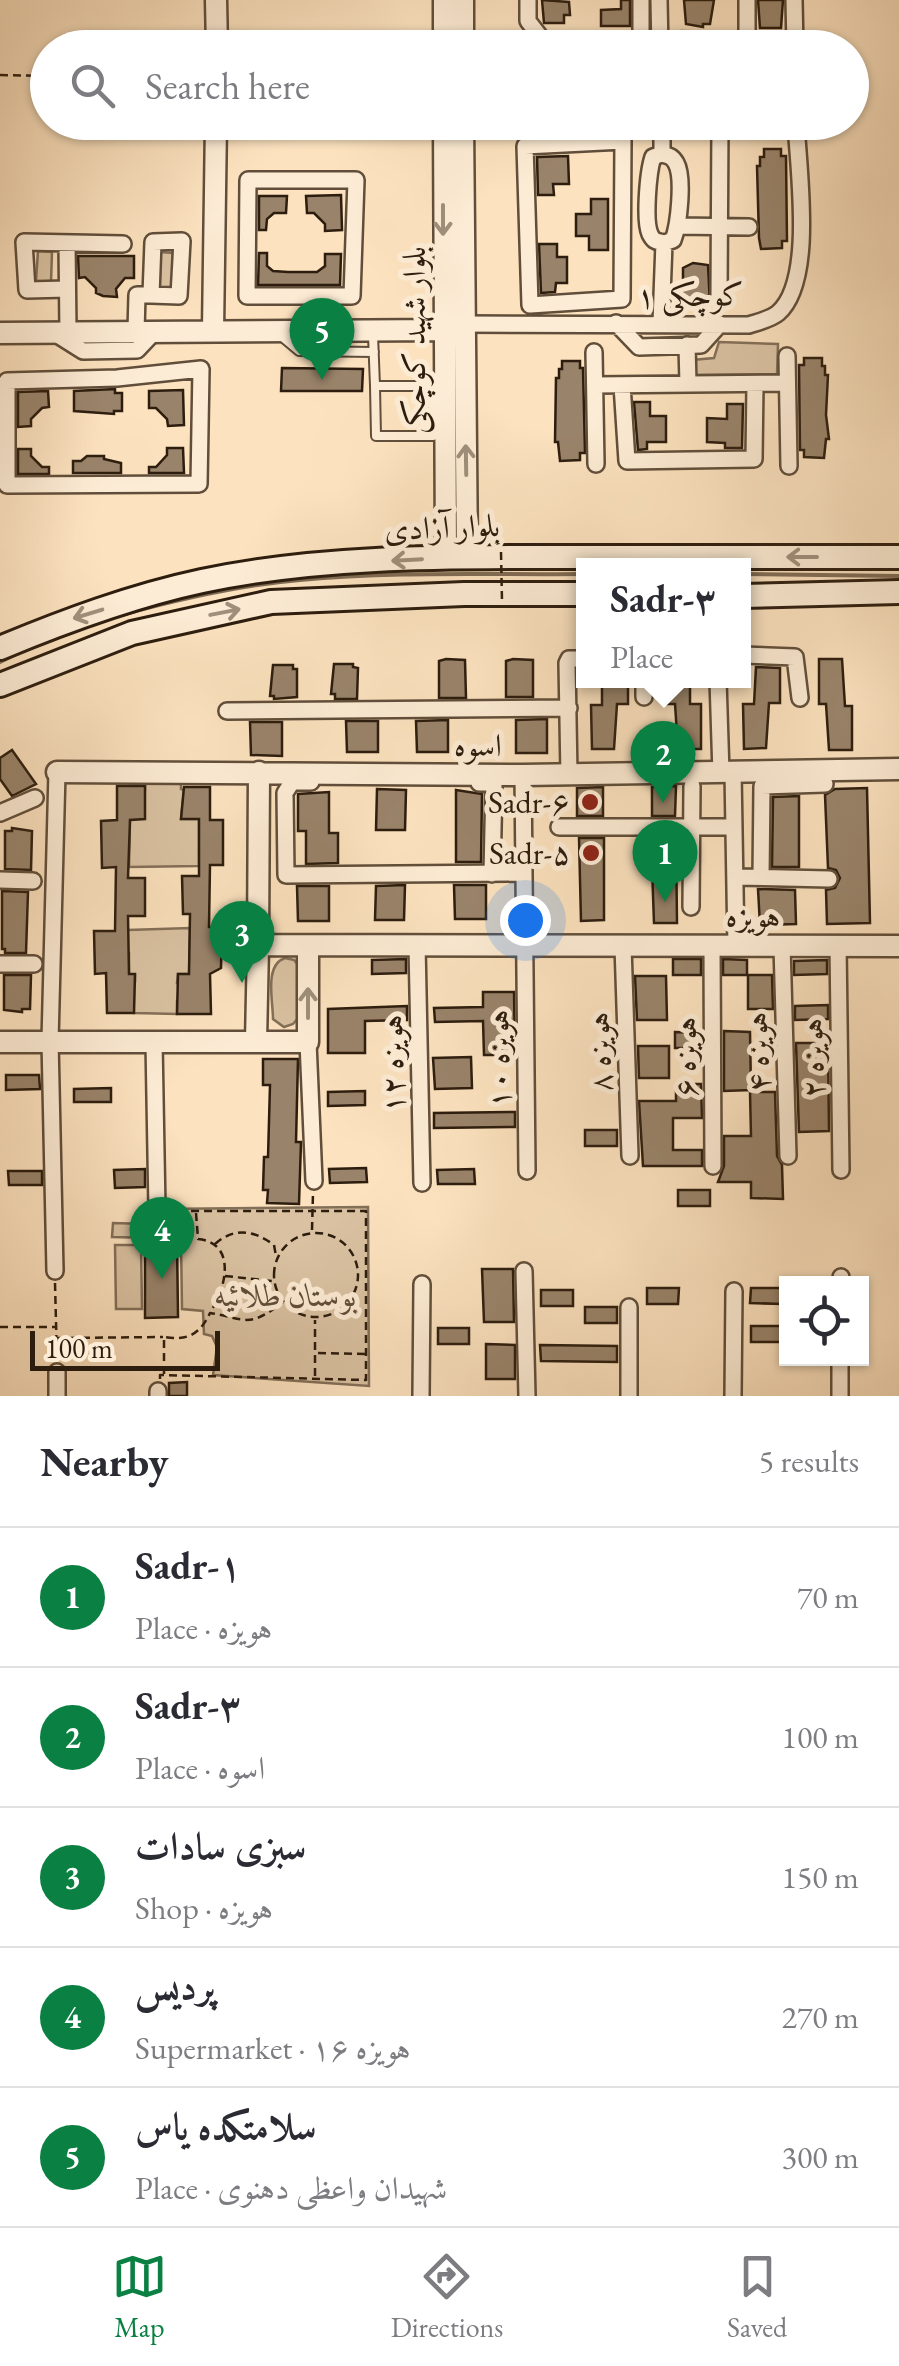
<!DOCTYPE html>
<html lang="en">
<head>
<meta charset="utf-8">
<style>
  :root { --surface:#fff; --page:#f7f7f7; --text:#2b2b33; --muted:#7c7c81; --line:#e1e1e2; --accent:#0b8043 }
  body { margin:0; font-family:"EB Garamond",Amiri,serif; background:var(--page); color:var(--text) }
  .controls { position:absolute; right:30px; bottom:30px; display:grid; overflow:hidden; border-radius:0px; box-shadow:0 2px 8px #0004 }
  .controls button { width:90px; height:90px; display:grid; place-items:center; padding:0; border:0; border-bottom:2px solid var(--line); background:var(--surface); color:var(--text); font:50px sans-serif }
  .scale { position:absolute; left:30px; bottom:25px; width:190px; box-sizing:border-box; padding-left:10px; border:5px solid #2d1d0e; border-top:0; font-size:28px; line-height:35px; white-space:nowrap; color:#2d1d0e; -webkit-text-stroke:8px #fdecd5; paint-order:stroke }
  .you { position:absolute; left:525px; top:920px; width:35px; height:35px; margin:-25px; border:8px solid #fff; border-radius:50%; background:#1a73e8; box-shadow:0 0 0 15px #1a73e833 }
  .badge { display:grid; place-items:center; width:65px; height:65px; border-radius:50%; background:var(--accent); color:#fff; font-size:32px; font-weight:700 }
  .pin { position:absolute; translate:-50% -82px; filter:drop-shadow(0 2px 5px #0008) }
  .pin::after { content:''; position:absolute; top:52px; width:35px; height:30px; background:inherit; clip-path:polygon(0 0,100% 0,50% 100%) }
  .popup { position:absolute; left:576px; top:558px; width:175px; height:130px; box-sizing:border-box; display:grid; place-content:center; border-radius:0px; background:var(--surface); filter:drop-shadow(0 2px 8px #0005); font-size:32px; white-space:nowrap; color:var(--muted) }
  .popup b { font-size:38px; color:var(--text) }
  .popup::after { content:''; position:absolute; left:50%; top:100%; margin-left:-20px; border:20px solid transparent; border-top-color:var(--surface) }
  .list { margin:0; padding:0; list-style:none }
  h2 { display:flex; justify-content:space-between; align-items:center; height:130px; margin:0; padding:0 40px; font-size:42px }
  h2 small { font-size:32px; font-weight:400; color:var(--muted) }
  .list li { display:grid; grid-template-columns:65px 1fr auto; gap:30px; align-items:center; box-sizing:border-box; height:140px; padding:0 40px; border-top:2px solid var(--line) }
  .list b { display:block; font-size:38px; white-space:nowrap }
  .list p { margin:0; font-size:32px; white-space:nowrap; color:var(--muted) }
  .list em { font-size:32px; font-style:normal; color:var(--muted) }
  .icon { flex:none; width:55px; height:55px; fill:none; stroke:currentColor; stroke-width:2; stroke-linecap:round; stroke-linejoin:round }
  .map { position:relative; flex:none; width:899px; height:1396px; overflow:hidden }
  .search { position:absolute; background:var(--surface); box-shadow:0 2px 8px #0004; left:30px; right:30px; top:30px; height:110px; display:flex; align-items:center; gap:25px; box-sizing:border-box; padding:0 35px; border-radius:55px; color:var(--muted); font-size:38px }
  .sheet { height:830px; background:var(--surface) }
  nav { display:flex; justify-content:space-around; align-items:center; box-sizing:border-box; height:140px; border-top:2px solid var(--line); background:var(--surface); font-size:28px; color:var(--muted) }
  nav a { display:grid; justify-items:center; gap:5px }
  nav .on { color:var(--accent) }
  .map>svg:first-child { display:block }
  .green { fill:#d9c1a1; stroke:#836f58; stroke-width:2.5 }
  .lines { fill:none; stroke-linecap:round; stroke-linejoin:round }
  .stream { stroke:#7f6b54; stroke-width:4 }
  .building { fill:#99836a; stroke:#2d1d0e; stroke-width:2.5 }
  .service-casing { stroke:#614e3a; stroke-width:12 }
  .minor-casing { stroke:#614e3a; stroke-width:20 }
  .tertiary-casing { stroke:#614e3a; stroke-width:25 }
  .secondary-casing { stroke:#2d1d0e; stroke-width:28 }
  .path { stroke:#2d1d0e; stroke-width:2.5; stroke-dasharray:8 5; stroke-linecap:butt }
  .service { stroke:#fdecd5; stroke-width:8 }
  .minor { stroke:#fdecd5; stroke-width:15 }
  .tertiary { stroke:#fdecd5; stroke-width:20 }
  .secondary { stroke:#fdecd5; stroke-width:22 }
  .path-bridge { stroke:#2d1d0e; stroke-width:2.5; stroke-dasharray:8 5; stroke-linecap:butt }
  .oneway { stroke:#9f8f7b }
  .poi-dot { fill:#8f2418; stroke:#fdecd5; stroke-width:4 }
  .labels { text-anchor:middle; stroke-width:10; stroke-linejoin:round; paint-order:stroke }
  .street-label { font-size:32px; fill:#2d1d0e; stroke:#fdecd5 }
  .poi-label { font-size:32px; fill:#2d1d0e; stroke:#fdecd5; text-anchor:end }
  .park-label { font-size:32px; font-style:italic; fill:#614e3a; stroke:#fdecd5 }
</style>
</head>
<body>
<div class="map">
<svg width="899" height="1396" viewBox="0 0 899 1396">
  <rect width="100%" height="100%" fill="#fce2bf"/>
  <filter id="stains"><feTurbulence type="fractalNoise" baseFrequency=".002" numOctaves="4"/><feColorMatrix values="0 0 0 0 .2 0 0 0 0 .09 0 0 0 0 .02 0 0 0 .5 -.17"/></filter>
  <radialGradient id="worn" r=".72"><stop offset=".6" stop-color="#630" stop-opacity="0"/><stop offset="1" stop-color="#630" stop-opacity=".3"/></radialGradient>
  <path class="green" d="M681,31L729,32L732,47H680Z
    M38,251L52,252L51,282L36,281Z
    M159,252L173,253L172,290L158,289Z
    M719,342L778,344L777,374L692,375V360L714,358Z
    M181,782V789L184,790L181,819H199V866L129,867L130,820L145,791V783Z
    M190,928L189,974H178L177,983H182V1000L177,1001V1014L134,1013L131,984L135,982V975L129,974V953L125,952L128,930Z
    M285,958L294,960L299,966V1017L293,1024L284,1027L273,1019C273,1000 264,965 285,958Z
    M368,1207L369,1386L213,1375L217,1347L212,1336L204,1334L203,1311L182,1309L181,1240L160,1238V1209Z
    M147,1212H154V1238L112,1237L113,1223L146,1224Z
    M115,1245H141L142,1309H116Z"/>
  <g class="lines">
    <path class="stream" d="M743,574L899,576
      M121,615C179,599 240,585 300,580C394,571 489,575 583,574
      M36,645L107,619
      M0,662L18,653"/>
  </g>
  <path class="building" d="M542,0L569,2L570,15H564V23H544Z
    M621,0H630V26H601V10L621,9Z
    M684,0H714L710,24H703V27L686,24Z
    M758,0H783L781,28H760Z
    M685,122H709V133L691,136V133H684Z
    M764,149H781V156H786L787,241H782V248L761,249L759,238L757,166H760V157H764Z
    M568,156L569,184H553L554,195H538L537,157Z
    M341,195L342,230L325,231V224L314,213H307L306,196Z
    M259,196H287L286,213H274L267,219L266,230H259Z
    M591,199H608V250H589V236H576V214H591Z
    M539,244H557V257H567V283H556L555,292L541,293Z
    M259,253H267V266L273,271L288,272H317L325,266V254H341L340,285H258Z
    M78,256H134V278H125L116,289L117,297L103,296L96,293V288L85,277L79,278Z
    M693,263L708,265L710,305H703V308H692L683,300V268Z
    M804,358H822V366H825V375H828L826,415L829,439H826L824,458L804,457V450H800L799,365H804Z
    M562,361H580V368H583L585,453H580V460L560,461L558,442H555L556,378H559V369H562Z
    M282,368L363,369L362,391H281Z
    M115,389V393H122V411H114V414L74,411V391Z
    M183,390L184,425L168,426L167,419L156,408H149V391Z
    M48,391L49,407L42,408L31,419V426L18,427V392Z
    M634,402H650V416H666V442H647V449L638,450Z
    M727,404H743L742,448H725V443L707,442V418L727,419Z
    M167,448H183L184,473H149V467H156L167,455Z
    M18,449H31V456L42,467H49V474H18Z
    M87,456H104V459L121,463V473H73V461H81Z
    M446,659L465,660L466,698H439V661Z
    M513,659L533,660V697H506V661Z
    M819,659H842L845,706H852V750H829L826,704H819Z
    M334,664H353V667L358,668L357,699H335V694H331Z
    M273,665H293V669H297V697L274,699V696H270Z
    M756,667L780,668V703H769L766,748L744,749L743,704H754Z
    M602,680H628V704H617L614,749H592L591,705H602Z
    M664,680H690V704H701V749H678L675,704H664Z
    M547,719V753H516V720Z
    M448,720V752H417L416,721Z
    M346,721H378V752H347Z
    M250,722H282V756L251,755Z
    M12,750L36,784L12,796L0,779V758Z
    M117,786H145V819L130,820L128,878H145V916H128L129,974H135L134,1013H107L106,973L95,974L94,931H115L116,867L102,868L101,821L117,820Z
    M676,786L675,816H652V787Z
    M184,787H210V820H223V865H210L209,927H222L221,968L210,974L211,1014H177L178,974H189L190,914H183L182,876H199V819H181Z
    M603,787V816H577V788Z
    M867,788L870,923L827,924L826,890L835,888L840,878L836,870L828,868L825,795L835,789Z
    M377,789L406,790L405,830H376Z
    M456,790L482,794L481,862H456Z
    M329,792V833H338V863L306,864V831H298V794Z
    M799,796V867H772L773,797Z
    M12,828L32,831L31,870L5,869V831H12Z
    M579,838H604V920L581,921Z
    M651,838H676L677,923H654Z
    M405,885L404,920H375L376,886Z
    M454,885H486V919H455Z
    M297,886H329V921H298Z
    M758,889L795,890L796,924L760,925Z
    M2,891L28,892L26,953H5V949H2Z
    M406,959V973L372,974V960Z
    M673,959H701V975H673Z
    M723,959L747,960V975H723Z
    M827,960V974L794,975V961Z
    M4,975H31L30,1009H22V1012L4,1010Z
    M748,975H772L773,1009H748Z
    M635,976H666L667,1020H637Z
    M483,992H514L515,1055H484L483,1021L435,1022L434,1008L483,1007Z
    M828,1005V1019L795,1020V1006Z
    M407,1006V1020L365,1021V1053H328V1009Z
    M724,1031L750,1032L751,1090L724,1091Z
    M675,1032L701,1033V1048H675Z
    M796,1043H828L829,1131L799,1132Z
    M638,1046H669V1078H639Z
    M471,1057L472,1088L435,1089L433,1058Z
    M263,1059H298L296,1142H301L299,1204L267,1203L268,1190H263L264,1157H268L270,1085H263Z
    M6,1075H39L40,1089L6,1090Z
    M676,1084H701L702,1118H673V1150H702V1166H643L639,1101H676Z
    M111,1088V1102H74V1089Z
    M365,1091V1105L328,1106V1092Z
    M750,1092H775L777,1156L782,1165L783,1199L751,1198V1182H718L724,1166V1136H751Z
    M515,1112V1127L434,1128V1113Z
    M585,1130H617V1146H585Z
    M366,1168L367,1182L330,1183L329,1169Z
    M145,1169V1187L115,1188L114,1170Z
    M474,1169L475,1184H438L437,1170Z
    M8,1171H42V1185H9Z
    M678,1190H710V1206H678Z
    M177,1240L178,1317L145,1318V1241Z
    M482,1269H513L514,1322H484Z
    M647,1288H679L678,1304H647Z
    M751,1288H782V1304L750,1303Z
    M541,1290H573V1306H541Z
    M585,1307H617V1323H585Z
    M751,1326H783V1342H751Z
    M438,1328H469V1344H438Z
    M486,1344L515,1345V1379H486Z
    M540,1345L617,1346V1362L541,1361Z
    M187,1382V1396H169V1383Z"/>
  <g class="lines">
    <g class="service-casing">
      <path id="service" d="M373,335L375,386H435
        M281,336L299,351L374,352
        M375,386L376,436H433V386"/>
    </g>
    <g class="minor-casing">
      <path id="minor" d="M528,0V21L545,43L641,44V0
        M659,0L660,48
        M794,0L795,48
        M747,48V0
        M662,122V154
        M623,141L622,299L530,305L525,146Z
        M662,154C669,156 672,156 676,163C684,177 679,225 673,240L664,243C656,241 654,242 650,234C644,221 648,172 653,157Z
        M248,180H356L352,296H247Z
        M678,226L749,227
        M67,243L68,332
        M67,289L27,290L24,242L123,244
        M719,297L720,122
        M616,323L639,347L701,345L720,324
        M661,323L664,243
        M464,324L749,325C758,322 771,319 778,313C815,281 798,169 796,122
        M136,331L137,295H151L153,242L182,241L179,296L151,295
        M56,334L83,351L137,350L155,331
        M687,345L688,384
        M594,352L596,464
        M787,356L789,466
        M201,369L199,484L7,485V381L117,378Z
        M595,385L787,383
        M622,385L627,461L754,459L755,384
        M743,655L795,657L800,698
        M644,680V697
        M718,680L721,773
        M227,711L569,708
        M733,772L736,947
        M523,775L527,1171
        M569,775L567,663L569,659H583
        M311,782H292L285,793L286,875L523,873
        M479,783H494L492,874
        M0,813L35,798
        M559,827H734
        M735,877L829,879
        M761,877L762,786L825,784
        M0,880L33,881
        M691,907L692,786
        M417,945L422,1183
        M838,945L841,1170
        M623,946L630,1156
        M712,946L713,1166
        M782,946L788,1156
        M0,964H34
        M154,1042L157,1210
        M308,1042L314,1181
        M55,1271L50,1041L57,772
        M524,1271L527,1396
        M841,1284V1277
        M57,1372V1396
        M158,1391V1396
        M421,1396L422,1284
        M629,1396V1307
        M733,1396L734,1291
        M840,1396V1358"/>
    </g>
    <g class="tertiary-casing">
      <path id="tertiary" d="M216,0L217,48
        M463,0V48
        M444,48V0
        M444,122L446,558
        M463,122L467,557
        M213,330L216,122
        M0,333L443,330
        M57,772L523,775L899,769
        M258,945L259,772
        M308,946V1042H256L258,945L899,946
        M0,1042H256"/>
    </g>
    <g class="secondary-casing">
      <path id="secondary" d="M743,596L899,592
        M0,648C65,621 132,596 202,581C320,556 444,557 565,557C676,557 788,557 899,557
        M0,685L132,633L271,602L464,594H583"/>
    </g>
    <path class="path" d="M0,75L48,76
      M196,1213L198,1239C237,1243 226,1288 211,1311
      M312,1230L313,1193
      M274 1275a42 42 0 1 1 84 0a42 42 0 1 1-84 0Z
      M215,1244C234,1227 254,1230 274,1245L276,1256
      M225,1276L272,1281
      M55,1283L57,1360
      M0,1327H55
      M56,1338L163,1337
      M318,1353L365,1354
      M164,1374V1337C188,1341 200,1334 210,1313C247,1319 248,1329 283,1302
      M315,1376V1320
      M160,1379V1375L366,1380V1211H173"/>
    <use href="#service" class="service"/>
    <use href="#minor" class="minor"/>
    <use href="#tertiary" class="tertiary"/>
    <use href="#secondary" class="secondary"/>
    <path class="path-bridge" d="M501,552L502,601"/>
  </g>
  <defs><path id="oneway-shaft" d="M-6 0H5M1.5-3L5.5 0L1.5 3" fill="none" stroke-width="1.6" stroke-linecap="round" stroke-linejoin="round" transform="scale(2.5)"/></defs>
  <g class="oneway">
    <use href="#oneway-shaft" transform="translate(443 220) rotate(90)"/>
    <use href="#oneway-shaft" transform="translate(466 460) rotate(-91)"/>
    <use href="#oneway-shaft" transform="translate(802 557) rotate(180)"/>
    <use href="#oneway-shaft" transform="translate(407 560) rotate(177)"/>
    <use href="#oneway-shaft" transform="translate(225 612) rotate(-11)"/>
    <use href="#oneway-shaft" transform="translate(88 614) rotate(163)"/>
    <use href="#oneway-shaft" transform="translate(308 1003) rotate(-90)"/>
  </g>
  <g class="poi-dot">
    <circle cx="590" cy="802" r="10"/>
    <circle cx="591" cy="853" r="10"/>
  </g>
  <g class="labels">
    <g class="street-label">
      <text transform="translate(690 295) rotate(-1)" y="11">کوچکی ۱</text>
      <text transform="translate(414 340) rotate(-90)" y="11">بلوار شهید کوچکی</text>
      <text transform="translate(442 527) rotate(-2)" y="11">بلوار آزادی</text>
      <text transform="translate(478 745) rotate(1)" y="11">اسوه</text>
      <text x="753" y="927">هویزه</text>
      <text transform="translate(599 1052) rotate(-92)" y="11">هویزه ۸</text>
      <text transform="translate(757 1052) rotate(-92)" y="11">هویزه ۴</text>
      <text transform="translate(685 1057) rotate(-90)" y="11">هویزه ۶</text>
      <text transform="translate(812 1058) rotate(-91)" y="11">هویزه ۲</text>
      <text transform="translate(498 1059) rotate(-91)" y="11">هویزه ۱۰</text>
      <text transform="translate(392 1064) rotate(-91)" y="11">هویزه ۱۲</text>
    </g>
    <g class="poi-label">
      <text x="570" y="813">Sadr-۶</text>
      <text x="571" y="864">Sadr-۵</text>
    </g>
    <g class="park-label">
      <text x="286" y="1306">بوستان طلائیه</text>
    </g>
  </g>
  <rect width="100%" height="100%" filter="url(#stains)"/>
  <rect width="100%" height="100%" fill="url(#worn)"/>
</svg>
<div class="controls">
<button><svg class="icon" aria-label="locate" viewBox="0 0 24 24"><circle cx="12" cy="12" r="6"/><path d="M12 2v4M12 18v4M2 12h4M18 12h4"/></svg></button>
</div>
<div class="scale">100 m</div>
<div class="you"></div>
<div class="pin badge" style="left:665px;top:902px">1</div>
<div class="pin badge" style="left:663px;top:803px">2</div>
<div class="popup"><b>Sadr-۳</b>Place</div>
<div class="pin badge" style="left:242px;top:983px">3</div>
<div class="pin badge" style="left:162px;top:1279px">4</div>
<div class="pin badge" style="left:322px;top:380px">5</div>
<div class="search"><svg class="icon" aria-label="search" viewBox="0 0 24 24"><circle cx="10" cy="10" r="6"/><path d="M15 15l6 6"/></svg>Search here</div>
</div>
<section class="sheet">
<h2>Nearby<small>5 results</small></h2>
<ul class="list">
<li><span class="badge">1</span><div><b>Sadr-۱</b><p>Place · هویزه</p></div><em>70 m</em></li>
<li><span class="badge">2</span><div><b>Sadr-۳</b><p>Place · اسوه</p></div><em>100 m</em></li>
<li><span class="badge">3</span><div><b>سبزی سادات</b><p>Shop · هویزه</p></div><em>150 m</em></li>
<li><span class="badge">4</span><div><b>پردیس</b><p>Supermarket · هویزه ‍۱۶</p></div><em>270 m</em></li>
<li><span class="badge">5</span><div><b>سلامتکده یاس</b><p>Place · شهیدان واعظی دهنوی</p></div><em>300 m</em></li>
</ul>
</section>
<nav>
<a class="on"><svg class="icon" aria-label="map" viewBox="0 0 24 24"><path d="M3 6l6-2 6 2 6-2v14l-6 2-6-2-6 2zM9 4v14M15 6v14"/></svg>Map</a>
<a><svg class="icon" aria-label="directions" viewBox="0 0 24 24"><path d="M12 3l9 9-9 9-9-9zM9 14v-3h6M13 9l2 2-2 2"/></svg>Directions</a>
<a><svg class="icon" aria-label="saved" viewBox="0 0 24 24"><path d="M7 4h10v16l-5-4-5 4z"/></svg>Saved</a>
</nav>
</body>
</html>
